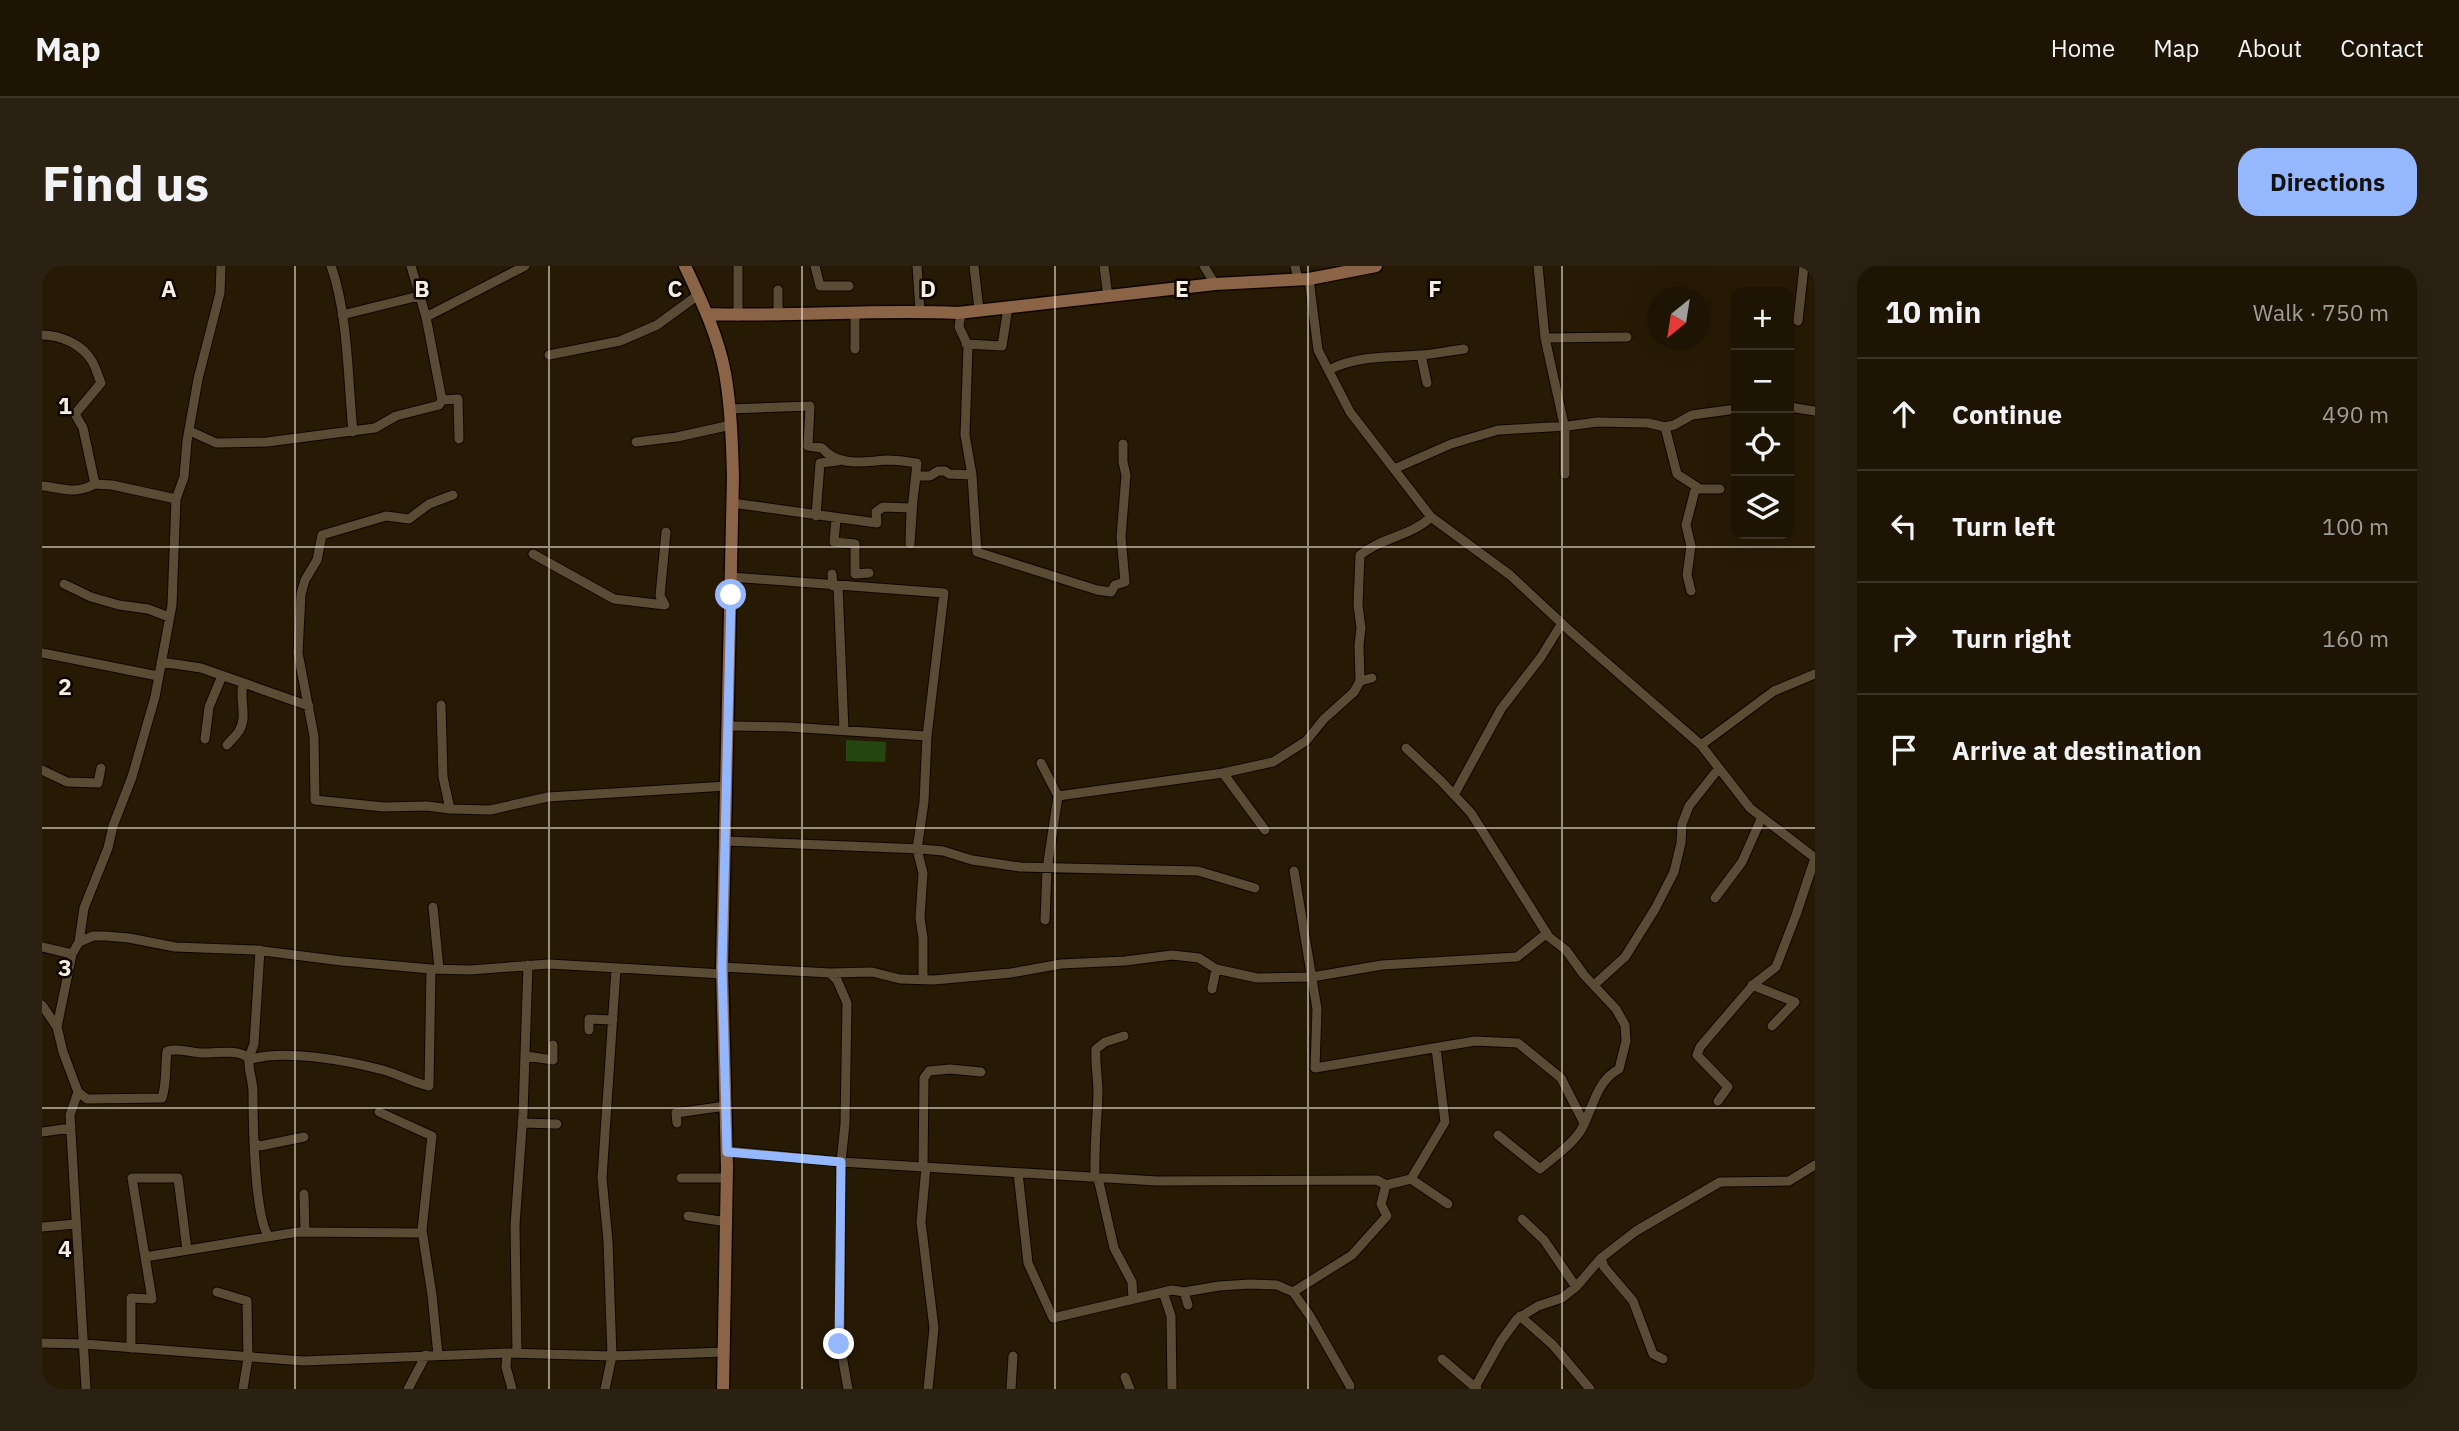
<!DOCTYPE html>
<html lang="en">
<head>
<meta charset="utf-8">
<style>
  :root { --surface:#1d1404; --page:#2a2113; --text:#f1f3f6; --muted:#a09e9a; --line:#3b3326; --accent:#95b7fd }
  body { margin:0; font-family:"IBM Plex Sans",sans-serif; background:var(--page); color:var(--text) }
  .controls { position:absolute; right:21px; top:21px; display:grid; overflow:hidden; border-radius:14px; box-shadow:0 7px 28px #0002 }
  .controls button { width:63px; height:63px; display:grid; place-items:center; padding:0; border:0; border-bottom:2px solid var(--line); background:var(--surface); color:var(--text); font:35px sans-serif }
  .compass { position:absolute; left:1605px; top:21px; width:63px; height:63px; border-radius:50%; background:var(--surface); box-shadow:0 7px 28px #0002; rotate:210deg }
  .stop { position:absolute; width:21px; height:21px; margin:-16px; border:5px solid #95b7fd; border-radius:50%; background:#fff }
  .stop.end { background:#95b7fd; border-color:#fff; box-shadow:0 2px 7px #0008 }
  .list { margin:0; padding:0; list-style:none }
  h2 { display:flex; justify-content:space-between; align-items:center; height:91px; margin:0; padding:0 28px; font-size:30px }
  h2 small { font-size:23px; font-weight:400; color:var(--muted) }
  .list li { display:grid; grid-template-columns:46px 1fr auto; gap:21px; align-items:center; box-sizing:border-box; height:112px; padding:0 28px; border-top:2px solid var(--line) }
  .list b { display:block; font-size:26px; white-space:nowrap }
  .list em { font-size:23px; font-style:normal; color:var(--muted) }
  .icon { flex:none; width:38px; height:38px; fill:none; stroke:currentColor; stroke-width:2; stroke-linecap:round; stroke-linejoin:round }
  .map { position:relative; flex:none; width:1773px; height:1123px; overflow:hidden; border-radius:21px }
  header { display:flex; align-items:center; gap:42px; box-sizing:border-box; height:98px; padding:0 35px; background:var(--surface); border-bottom:2px solid var(--line) }
  header strong { font-size:33px }
  nav { display:flex; gap:38px; margin-inline-start:auto; font-size:24px }
  .intro { display:flex; align-items:center; justify-content:space-between; box-sizing:border-box; height:168px; padding:0 42px }
  h1 { margin:0; font-size:49px }
  .button { padding:18px 32px; border-radius:21px; background:var(--accent); color:#111; font-size:24px; font-weight:700 }
  main { display:flex; gap:42px; padding:0 42px }
  aside { flex:1; background:var(--surface); border-radius:21px; box-shadow:0 7px 28px #0002 }
  .map>svg:first-child { display:block }
  .green { fill:#25460e }
  .lines { fill:none; stroke-linecap:round; stroke-linejoin:round }
  .street-casing { stroke:#0f0500; stroke-width:11 }
  .secondary-casing { stroke:#0f0500; stroke-width:15 }
  .street { stroke:#5a4b35; stroke-width:9 }
  .secondary { stroke:#8b6347; stroke-width:12 }
  .route { stroke:#95b7fd; stroke-width:9 }
  .grid { fill:none; stroke:#f7eee1; stroke-width:2; stroke-opacity:0.55 }
  .grid-label { font-size:23px; text-anchor:middle; font-weight:bold; fill:#f7eee1; stroke:#0b0601; stroke-width:5; stroke-linejoin:round; paint-order:stroke }
</style>
</head>
<body>
<header>
<strong>Map</strong>
<nav><a>Home</a><a>Map</a><a>About</a><a>Contact</a></nav>
</header>
<div class="intro"><h1>Find us</h1><a class="button">Directions</a></div>
<main>
<div class="map">
<svg width="1773" height="1123" viewBox="0 0 1773 1123">
  <rect width="100%" height="100%" fill="#271a05"/>
  <path class="green" d="M804,474L844,476L843,496L804,495Z"/>
  <g class="lines">
    <g class="street-casing">
      <path id="street" d="M289,0C306,46 306,116 311,166
        M369,0L384,51L483,0
        M696,0V50
        M773,0L778,20H807
        M875,0L878,45
        M932,0L937,44
        M1062,0L1066,31
        M1162,0L1173,18
        M1253,0L1256,14
        M1496,0L1503,72L1585,71
        M1267,13L1276,84L1308,146L1389,251L1468,309L1528,365L1659,479L1708,542L1773,592
        M736,24V50
        M919,46L917,61L926,80L923,169L930,209L935,286L1055,324L1069,326L1073,319L1083,316L1079,271L1084,209L1081,196V178
        M300,49L377,30
        M384,51L400,134
        M1756,55L1762,0
        M0,69C18,69 40,78 50,95C54,102 56,110 59,117L33,148L41,162L53,218L70,219L134,233L142,211L145,175L156,113L178,27L179,0
        M1503,72L1523,163V208
        M924,78L960,80L966,41
        M813,83V47
        M507,89L578,75L615,59L656,29
        M1379,89L1385,117
        M1287,104C1314,89 1348,92 1378,89C1393,88 1407,85 1422,83
        M1747,141L1773,145
        M687,143L768,140L766,180L780,182C797,202 824,195 846,194C856,194 866,196 875,197L871,234L874,210H888L896,205H903L907,208L930,209
        M1623,161L1635,208L1658,223H1678
        M148,165L174,177L225,176L333,162L354,150L397,139L400,134L416,133L417,173
        M594,176L635,171L689,159
        M1352,203L1409,178L1456,164L1526,160L1555,156L1606,157L1623,161L1632,159L1650,149L1694,143
        M0,220C22,222 32,229 53,218
        M411,229L387,238L367,253L344,250L280,269L275,294L263,314L259,328L256,387L272,470L273,534L342,541L385,540L408,543L448,544L506,531L685,520
        M690,237L835,257L834,246L841,241L869,242L868,278L871,234
        M774,250L778,197L796,195
        M794,253L792,276L813,278V308L827,307
        M491,288L572,333L623,339L618,330L624,266
        M790,308L791,320
        M689,311L902,327L885,470
        M22,318L49,331L77,339L106,343L127,351
        M796,320L802,465
        M1649,325L1645,309L1649,280L1644,259L1654,220
        M0,387L116,410
        M119,396L159,402L267,440
        M1318,415L1330,412
        M399,439L401,511L408,543
        M686,460L746,461L885,470L882,536L875,583L881,607L878,652L881,672V713
        M163,473L167,441L180,410
        M185,479C189,474 194,470 197,465C206,451 197,434 201,418
        M1659,479L1732,425L1773,408
        M1364,482L1399,515L1429,547L1507,671L1524,684L1542,709L1574,743L1583,759L1584,775L1577,803C1554,815 1551,843 1539,864C1531,878 1511,892 1498,903L1456,869
        M999,497L1016,530
        M0,504L25,516L56,517L59,502
        M1181,507L1231,496L1264,475L1282,453L1312,426L1318,415L1317,379L1319,362L1316,339L1318,289C1340,271 1368,271 1389,251
        M1412,529L1459,443L1499,391L1520,357
        M683,575L879,583L901,585L930,594L978,601L1156,605L1213,622
        M1252,605L1275,743L1273,802L1433,775L1476,777L1519,812L1542,857
        M1673,632L1700,596L1720,551
        M391,641L397,703
        M1003,654L1005,603L1016,530L1181,507L1223,564
        M37,676L42,642L66,582L71,560L90,511L113,431L130,339L134,233
        M0,681L30,688
        M218,684L212,778C211,782 207,789 207,793C206,804 211,815 211,826C211,852 212,951 227,971
        M680,701L788,707L830,706L858,713L892,714L969,707L1019,698L1083,695L1130,689L1157,692L1174,703L1215,712L1270,711L1340,699L1475,691L1505,667
        M788,707L795,714L805,737L803,858L799,896L798,1078L806,1123
        M1552,719L1583,691L1613,643L1632,606L1639,577L1640,558L1647,540L1677,502
        M1710,719L1753,736L1730,760
        M1170,723L1174,703
        M0,739L15,761
        M547,764V753L571,754
        M484,790L511,794V779
        M207,794C240,782 306,795 341,804C356,808 371,817 387,820L389,703L428,704L507,698L681,708
        M36,826L45,833L120,832C125,816 123,801 125,785C139,781 150,788 164,787C178,787 195,783 207,792
        M1676,835L1686,821L1655,789L1658,781L1712,718L1734,701L1754,649L1773,592
        M337,846L390,870L380,964L390,1029L396,1089
        M480,857L515,858
        M635,857L634,847L684,840
        M0,866L29,862
        M212,877L218,880L262,871
        M685,885L799,896L1115,915L1335,914L1344,919L1339,938L1345,950L1310,989L1251,1026L1268,1050L1308,1120
        M881,901L882,812L887,805L908,803L939,806
        M884,901L879,956L892,1062L886,1123
        M976,907L986,997L1011,1052L1130,1024L1142,1026
        M639,912H685
        M1053,912C1052,882 1055,857 1056,827C1056,812 1053,798 1054,783L1063,776L1082,770
        M1056,912L1072,982L1090,1016L1091,1033
        M1369,913L1406,938
        M1344,919L1369,913L1403,856L1394,782
        M262,928L263,966
        M646,950L685,956
        M1480,953L1502,974L1534,1021
        M0,961L34,958
        M103,991L256,966L380,967
        M1559,992L1562,1001L1591,1035L1611,1088L1621,1093
        M175,1026L205,1035L206,1092L201,1123
        M1121,1026L1129,1050L1130,1123
        M1146,1039L1142,1026L1177,1020L1208,1018L1235,1019L1251,1026
        M1478,1050L1511,1079L1548,1123
        M0,1077L42,1078L261,1095L465,1087L570,1090L683,1086
        M89,1082V1032L110,1033L90,912H136L145,984
        M465,1087L464,1101L470,1123
        M475,1087L473,959L481,848L486,699
        M1400,1093L1435,1123
        M1083,1111L1088,1123
        M44,1123L28,849L36,826L21,786L15,761L30,688L37,676L51,670H63L87,672L133,681L213,684L300,695L389,703
        M366,1123L384,1089
        M563,1123L570,1090L566,975L560,912L574,703
        M969,1123L971,1090
        M1432,1123L1459,1075L1475,1053L1496,1040L1520,1032L1534,1021L1559,992L1594,965L1678,916L1747,915L1773,899"/>
    </g>
    <g class="secondary-casing">
      <path id="secondary" d="M643,0C659,34 676,69 683,107C689,141 690,176 691,211L680,701L685,901L681,1123
        M665,48C749,51 833,43 916,47L1173,18L1267,13L1334,0"/>
    </g>
    <use href="#street" class="street"/>
    <use href="#secondary" class="secondary"/>
  </g>
  <g class="lines">
    <path class="route" d="M689,329L680,701L685,886L799,896L797,1078"/>
  </g>
  <path class="grid" d="M253,0V1123M507,0V1123M760,0V1123M1013,0V1123M1266,0V1123M1520,0V1123M0,281H1773M0,562H1773M0,842H1773"/>
  <g class="grid-label">
    <text x="127" y="31">A</text>
    <text x="380" y="31">B</text>
    <text x="633" y="31">C</text>
    <text x="886" y="31">D</text>
    <text x="1140" y="31">E</text>
    <text x="1393" y="31">F</text>
    <text x="23" y="148">1</text>
    <text x="23" y="429">2</text>
    <text x="23" y="710">3</text>
    <text x="23" y="991">4</text>
  </g>
</svg>
<div class="controls">
<button>+</button>
<button>−</button>
<button><svg class="icon" aria-label="locate" viewBox="0 0 24 24"><circle cx="12" cy="12" r="6"/><path d="M12 2v4M12 18v4M2 12h4M18 12h4"/></svg></button>
<button><svg class="icon" aria-label="layers" viewBox="0 0 24 24"><path d="M12 4l9 5-9 5-9-5zM3 14l9 5 9-5"/></svg></button>
</div>
<svg class="compass" viewBox="-18 -18 36 36"><path d="M0-13l5 13h-10z" fill="#e53935"/><path d="M0 13l5-13h-10z" fill="#a09e9a"/></svg>
<div class="stop" style="left:689px;top:329px"></div>
<div class="stop end" style="left:797px;top:1078px"></div>
</div>
<aside>
<h2>10 min<small>Walk · 750 m</small></h2>
<ul class="list">
<li><svg class="icon" aria-label="ahead" viewBox="0 0 24 24"><path d="M12 20V5M6 11l6-6 6 6"/></svg><div><b>Continue</b></div><em>490 m</em></li>
<li><svg class="icon" aria-label="left" viewBox="0 0 24 24"><path d="M17 20v-9H6M10 6l-5 5 5 5"/></svg><div><b>Turn left</b></div><em>100 m</em></li>
<li><svg class="icon" aria-label="right" viewBox="0 0 24 24"><path d="M7 20v-9h11M14 6l5 5-5 5"/></svg><div><b>Turn right</b></div><em>160 m</em></li>
<li><svg class="icon" aria-label="arrive" viewBox="0 0 24 24"><path d="M6 21V4h12l-3 4 3 4H6"/></svg><div><b>Arrive at destination</b></div></li>
</ul>
</aside>
</main>
</body>
</html>
